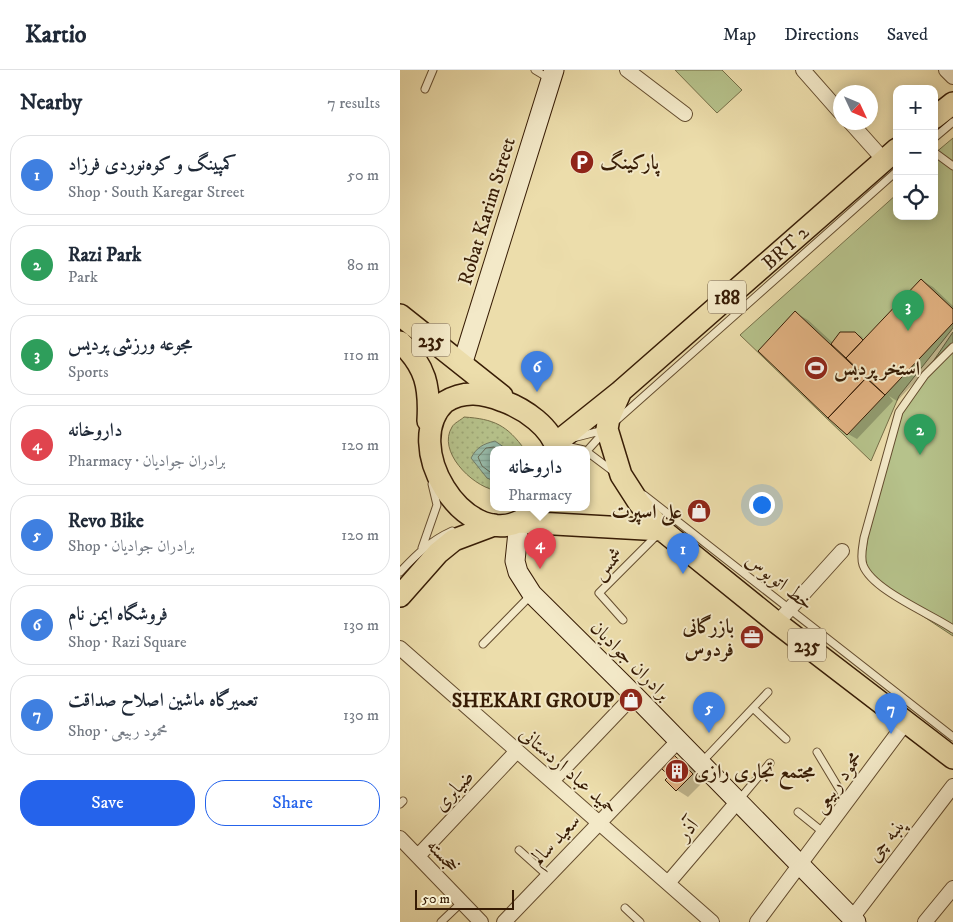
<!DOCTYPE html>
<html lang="en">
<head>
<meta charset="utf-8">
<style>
  :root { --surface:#fff; --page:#f6f6f7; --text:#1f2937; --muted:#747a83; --line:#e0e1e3; --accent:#2563eb }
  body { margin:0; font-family:"IM FELL DW Pica",Amiri,serif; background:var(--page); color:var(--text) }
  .controls { position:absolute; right:15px; top:15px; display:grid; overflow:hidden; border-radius:10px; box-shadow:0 2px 12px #0003 }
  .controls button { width:45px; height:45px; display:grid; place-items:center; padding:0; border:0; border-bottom:1px solid var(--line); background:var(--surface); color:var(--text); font:25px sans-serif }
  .compass { position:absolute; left:433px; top:15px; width:45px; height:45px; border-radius:50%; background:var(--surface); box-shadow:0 2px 12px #0003; rotate:134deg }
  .scale { position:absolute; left:15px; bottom:12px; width:99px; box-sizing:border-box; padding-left:5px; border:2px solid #371c05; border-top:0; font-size:14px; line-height:18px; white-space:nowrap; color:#371c05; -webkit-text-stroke:4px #f3e9c8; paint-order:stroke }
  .you { position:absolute; left:361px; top:434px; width:18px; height:18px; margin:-12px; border:4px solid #fff; border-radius:50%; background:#1a73e8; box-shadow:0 0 0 8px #1a73e833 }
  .badge { display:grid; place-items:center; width:32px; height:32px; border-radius:50%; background:var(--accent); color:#fff; font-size:16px; font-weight:700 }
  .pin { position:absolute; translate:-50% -41px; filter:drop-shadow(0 1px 2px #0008) }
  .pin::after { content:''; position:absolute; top:26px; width:18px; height:15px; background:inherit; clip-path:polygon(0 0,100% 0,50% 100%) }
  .popup { position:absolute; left:90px; top:376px; width:100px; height:65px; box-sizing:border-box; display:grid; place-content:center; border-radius:10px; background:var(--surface); filter:drop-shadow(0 1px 4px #0005); font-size:16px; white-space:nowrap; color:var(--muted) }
  .popup b { font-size:19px; color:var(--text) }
  .popup::after { content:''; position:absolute; left:50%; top:100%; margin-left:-10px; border:10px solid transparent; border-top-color:var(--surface) }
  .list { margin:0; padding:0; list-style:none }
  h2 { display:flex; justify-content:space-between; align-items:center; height:65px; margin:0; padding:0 20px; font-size:21px }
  h2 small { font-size:16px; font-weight:400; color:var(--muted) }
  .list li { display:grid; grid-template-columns:32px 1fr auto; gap:15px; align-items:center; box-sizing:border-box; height:80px; margin:0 10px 10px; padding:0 10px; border:1px solid var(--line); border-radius:20px }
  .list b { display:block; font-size:19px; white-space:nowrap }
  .list p { margin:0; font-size:16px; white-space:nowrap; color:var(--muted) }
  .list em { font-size:16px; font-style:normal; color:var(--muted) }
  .actions { display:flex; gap:10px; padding:15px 20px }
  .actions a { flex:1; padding:11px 0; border:1px solid var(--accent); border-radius:20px; text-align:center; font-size:18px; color:var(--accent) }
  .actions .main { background:var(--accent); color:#fff }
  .icon { flex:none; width:28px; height:28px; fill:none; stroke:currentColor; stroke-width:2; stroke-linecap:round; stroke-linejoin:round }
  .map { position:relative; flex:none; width:553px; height:852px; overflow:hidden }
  header { display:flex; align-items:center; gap:30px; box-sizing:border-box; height:70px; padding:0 25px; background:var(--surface); border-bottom:1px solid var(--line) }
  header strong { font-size:24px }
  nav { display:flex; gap:28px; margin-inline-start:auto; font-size:18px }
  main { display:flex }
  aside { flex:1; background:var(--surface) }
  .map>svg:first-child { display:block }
  .grass { fill:url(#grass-dots); stroke:#766f48 }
  .park { fill:#b6c28b; stroke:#766f48 }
  .water { fill:url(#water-rules); stroke:#727c68 }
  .shadow { fill:#0003 }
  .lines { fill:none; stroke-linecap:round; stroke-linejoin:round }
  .shore { stroke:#686c58; stroke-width:1 }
  .building { fill:#e0b181; stroke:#371c05 }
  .lane-casing { stroke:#644c2e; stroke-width:9 }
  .street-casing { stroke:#644c2e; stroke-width:16 }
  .secondary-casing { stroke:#371c05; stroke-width:21 }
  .primary-casing { stroke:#371c05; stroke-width:24 }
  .lane { stroke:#f3e9c8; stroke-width:7 }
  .street { stroke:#f3e9c8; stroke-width:14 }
  .secondary { stroke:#f3e9c8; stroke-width:19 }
  .primary { stroke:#ecddab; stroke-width:21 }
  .labels { text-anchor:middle; stroke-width:4; stroke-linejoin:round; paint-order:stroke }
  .shield { fill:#f3e9c8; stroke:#6f5a40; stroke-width:1 }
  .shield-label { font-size:19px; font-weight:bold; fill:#371c05 }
  .poi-label { font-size:20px; font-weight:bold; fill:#371c05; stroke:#f3e9c8; text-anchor:start }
  .street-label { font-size:20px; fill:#371c05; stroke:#f3e9c8 }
</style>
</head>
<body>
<header>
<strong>Kartio</strong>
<nav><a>Map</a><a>Directions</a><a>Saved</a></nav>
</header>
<main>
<aside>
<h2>Nearby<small>7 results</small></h2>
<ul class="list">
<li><span class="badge" style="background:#3f7fe0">1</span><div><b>کمپینگ و کوه‌نوردی فرزاد</b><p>Shop · South Karegar Street</p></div><em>50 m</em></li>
<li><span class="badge" style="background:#2e9e5b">2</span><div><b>Razi Park</b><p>Park</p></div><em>80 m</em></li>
<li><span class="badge" style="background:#2e9e5b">3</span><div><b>مجوعه ورزشی پردیس</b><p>Sports</p></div><em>110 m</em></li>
<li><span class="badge" style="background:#e0444e">4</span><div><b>داروخانه</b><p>Pharmacy · برادران جوادیان</p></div><em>120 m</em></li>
<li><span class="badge" style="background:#3f7fe0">5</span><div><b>Revo Bike</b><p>Shop · برادران جوادیان</p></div><em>120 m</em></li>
<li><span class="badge" style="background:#3f7fe0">6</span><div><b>فروشگاه ایمن نام</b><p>Shop · Razi Square</p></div><em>130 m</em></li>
<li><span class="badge" style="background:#3f7fe0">7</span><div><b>تعمیرگاه ماشین اصلاح صداقت</b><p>Shop · محمود ربیعی</p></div><em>130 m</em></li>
</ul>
<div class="actions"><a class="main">Save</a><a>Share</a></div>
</aside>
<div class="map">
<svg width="553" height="852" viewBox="0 0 553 852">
  <defs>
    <pattern id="grass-dots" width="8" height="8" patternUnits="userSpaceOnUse" patternTransform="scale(1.25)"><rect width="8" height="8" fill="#b6c28b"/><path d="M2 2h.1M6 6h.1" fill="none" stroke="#9da676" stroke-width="1.8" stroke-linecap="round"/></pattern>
    <pattern id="water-rules" width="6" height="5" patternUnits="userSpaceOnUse" patternTransform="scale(1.25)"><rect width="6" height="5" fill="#99bcaa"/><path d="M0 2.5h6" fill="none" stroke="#84a191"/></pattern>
  </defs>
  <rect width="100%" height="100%" fill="#ecddab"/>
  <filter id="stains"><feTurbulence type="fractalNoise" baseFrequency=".004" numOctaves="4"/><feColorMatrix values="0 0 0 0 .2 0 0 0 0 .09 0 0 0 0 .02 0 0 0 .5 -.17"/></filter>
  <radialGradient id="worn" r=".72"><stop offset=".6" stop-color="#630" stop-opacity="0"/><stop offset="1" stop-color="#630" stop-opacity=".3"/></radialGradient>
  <path class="grass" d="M64,347C94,349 107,355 125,380H94V420C71,415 37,381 52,357C54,353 61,350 64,347Z"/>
  <path class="park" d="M275,0H322L342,20L317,43Z
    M553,68V258L499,326L471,391L340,265L497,124V146H534V84Z
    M553,262V566L491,525L463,496L475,428L499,342Z"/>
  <path class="water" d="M95,371L108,380H94V411L87,408L71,388C77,377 83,374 95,371Z"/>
  <path class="shadow" d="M521,210L533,217L553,236V272L497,331L489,326L493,331L457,369L448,364L360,281L396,243L408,250L433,273L455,263L461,266L463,268L446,286L448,287Z
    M275,686L287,693L304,711L288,727L277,720L271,706Z"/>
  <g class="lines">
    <path class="shore" d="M94,405L82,396L78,387L86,378L94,377L99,380"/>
  </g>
  <path class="building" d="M521,209L553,239V253L485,325L446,288Z
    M395,241L466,308L428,348L358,281Z
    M440,262H455L463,270L446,288L431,274Z
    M466,308L485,325L447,365L428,348Z
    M274,685L293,704L276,721L265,710L269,706L261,698Z"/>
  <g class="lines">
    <g class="lane-casing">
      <path id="lane" d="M135,0L150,9
        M25,19L33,0
        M534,68L553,52
        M534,82L553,96
        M553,277L525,305L499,342L464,468C463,476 460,486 463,495C472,520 531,544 553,559
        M217,350L497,101
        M173,368L204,360
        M161,375L184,380
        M186,381L214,402
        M186,382L204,362
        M244,425L553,667
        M22,478L37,435L32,414
        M0,502C16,485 30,471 52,461
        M223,550L199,523L258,464
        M83,574L132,524
        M353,638L386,669
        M417,682L447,732
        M301,693L368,622
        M338,731L370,693
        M0,734L3,731
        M398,742L424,763
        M119,780L148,806
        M225,838L240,852
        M41,852L62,832"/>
    </g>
    <g class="street-casing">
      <path id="street" d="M227,0L285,44
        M403,0L440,42
        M546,0L553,7
        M450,52L484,90
        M377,553L442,481
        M0,578L312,852
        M152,711L234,625
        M0,768L81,852
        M18,786L117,681
        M268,813L338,731
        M452,848L553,716
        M104,852L279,670
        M357,852L506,652
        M525,852L553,818"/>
    </g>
    <g class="secondary-casing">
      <path id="secondary" d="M62,295L154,0
        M119,452L115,491L118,502L132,524L234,625L456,852"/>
    </g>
    <g class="primary-casing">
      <path id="primary" d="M534,48L553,33
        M0,245L102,326
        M0,272C26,296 30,317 28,351
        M221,321L209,348L207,359L221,405L239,433L262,460L377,553L553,688
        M156,373L221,321L497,79
        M138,438C132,443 126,448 120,451C63,479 0,374 45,332C64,320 83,323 103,331C125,339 151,357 157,380
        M119,452L262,460
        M0,526L38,483L54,470L94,455"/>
    </g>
    <use href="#lane" class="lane"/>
    <use href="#street" class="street"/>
    <use href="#secondary" class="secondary"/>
    <use href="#primary" class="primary"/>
  </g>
  <defs>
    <g id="parking-disc" transform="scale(1.25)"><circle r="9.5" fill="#8f2418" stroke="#f3e9c8"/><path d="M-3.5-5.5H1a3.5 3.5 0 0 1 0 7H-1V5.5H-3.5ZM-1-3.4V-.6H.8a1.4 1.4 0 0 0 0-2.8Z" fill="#fff"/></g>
    <g id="stadium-disc" transform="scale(1.25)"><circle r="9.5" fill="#8f2418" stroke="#f3e9c8"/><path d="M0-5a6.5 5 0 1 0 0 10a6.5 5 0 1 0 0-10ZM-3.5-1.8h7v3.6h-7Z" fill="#fff"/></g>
    <g id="shop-disc" transform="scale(1.25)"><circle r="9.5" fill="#8f2418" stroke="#f3e9c8"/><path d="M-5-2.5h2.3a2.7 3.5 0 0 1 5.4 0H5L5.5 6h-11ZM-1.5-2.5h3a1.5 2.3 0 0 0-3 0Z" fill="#fff"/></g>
    <g id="office-disc" transform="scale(1.25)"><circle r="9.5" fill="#8f2418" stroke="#f3e9c8"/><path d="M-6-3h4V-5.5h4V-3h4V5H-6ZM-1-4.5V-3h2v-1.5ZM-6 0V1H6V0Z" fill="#fff"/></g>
    <g id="building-disc" transform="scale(1.25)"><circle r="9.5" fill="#8f2418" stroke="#f3e9c8"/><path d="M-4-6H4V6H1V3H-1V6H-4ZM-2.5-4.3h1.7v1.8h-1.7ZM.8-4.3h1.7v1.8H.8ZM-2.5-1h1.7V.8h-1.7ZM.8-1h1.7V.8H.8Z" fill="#fff"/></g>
  </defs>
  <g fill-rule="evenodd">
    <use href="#parking-disc" x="182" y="92"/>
    <use href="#stadium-disc" x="416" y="298"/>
    <use href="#shop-disc" x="299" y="441"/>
    <use href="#office-disc" x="352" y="567"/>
    <use href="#shop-disc" x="231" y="630"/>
    <use href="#building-disc" x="277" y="701"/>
  </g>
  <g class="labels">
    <g class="shield">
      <rect x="308" y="210.5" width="38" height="33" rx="4"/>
      <rect x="12" y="253.5" width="38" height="33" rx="4"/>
      <rect x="388" y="558.5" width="38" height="33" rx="4"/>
    </g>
    <g class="shield-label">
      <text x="327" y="234">188</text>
      <text x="31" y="277">235</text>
      <text x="407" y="582">235</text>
    </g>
    <g class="poi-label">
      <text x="200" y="99">پارکینگ</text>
      <text x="434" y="305">استخر پردیس</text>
      <text x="282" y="448" text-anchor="end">علی اسپرت</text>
      <text x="334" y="563" text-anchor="end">بازرگانی<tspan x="334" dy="23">فردوس</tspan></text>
      <text x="214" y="637" text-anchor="end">SHEKARI GROUP</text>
      <text x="294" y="708">مجتمع تجاری رازی</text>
    </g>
    <g class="street-label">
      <text transform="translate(86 141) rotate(-73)" y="7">Robat Karim Street</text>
      <text transform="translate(385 177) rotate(-42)" y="7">BRT 2</text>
      <text transform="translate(207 493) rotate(-46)" y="7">شمس</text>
      <text transform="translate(380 511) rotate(38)" y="7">خط اتوبوس</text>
      <text transform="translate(231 590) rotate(45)" y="7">برادران جوادیان</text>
      <text transform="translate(169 700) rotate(41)" y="7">حمید عباد اردستانی</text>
      <text transform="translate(437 712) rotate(-54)" y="7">محمود ربیعی</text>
      <text transform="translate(53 720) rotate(-47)" y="7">ضیابری</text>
      <text transform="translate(287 759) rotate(-50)" y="7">آذر</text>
      <text transform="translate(155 769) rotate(-47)" y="7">سعید سالم</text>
      <text transform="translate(486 769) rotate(-52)" y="7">پنبه چی</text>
      <text transform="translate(44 785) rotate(46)" y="7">خجسته</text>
    </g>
  </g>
  <rect width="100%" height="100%" filter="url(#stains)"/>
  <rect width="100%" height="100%" fill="url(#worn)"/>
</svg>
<div class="controls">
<button>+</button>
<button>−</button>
<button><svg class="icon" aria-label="locate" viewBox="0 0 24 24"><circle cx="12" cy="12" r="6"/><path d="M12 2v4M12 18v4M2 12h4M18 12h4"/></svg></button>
</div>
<svg class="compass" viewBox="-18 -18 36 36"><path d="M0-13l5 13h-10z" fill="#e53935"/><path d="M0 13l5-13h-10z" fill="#747a83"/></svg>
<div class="scale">50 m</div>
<div class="you"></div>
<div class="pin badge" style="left:283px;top:504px;background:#3f7fe0">1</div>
<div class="pin badge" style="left:520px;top:385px;background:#2e9e5b">2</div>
<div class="pin badge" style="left:508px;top:261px;background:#2e9e5b">3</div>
<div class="pin badge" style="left:140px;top:499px;background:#e0444e">4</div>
<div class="popup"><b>داروخانه</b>Pharmacy</div>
<div class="pin badge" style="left:309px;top:663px;background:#3f7fe0">5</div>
<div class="pin badge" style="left:137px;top:322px;background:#3f7fe0">6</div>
<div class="pin badge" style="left:491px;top:664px;background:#3f7fe0">7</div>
</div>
</main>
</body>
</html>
